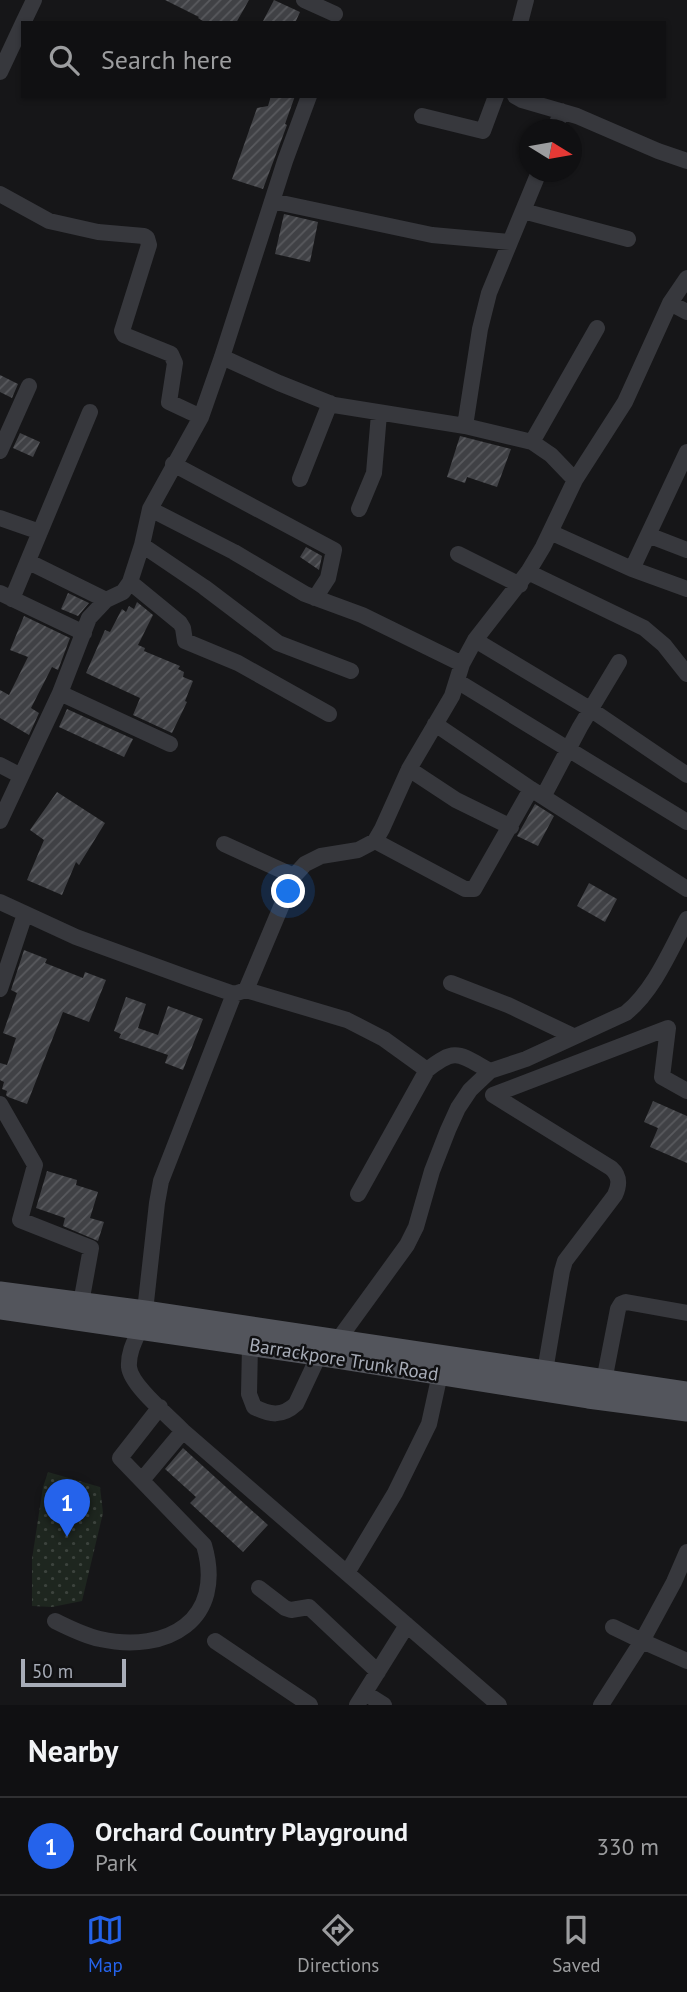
<!DOCTYPE html>
<html lang="en">
<head>
<meta charset="utf-8">
<style>
  :root { --surface:#101012; --page:#19191b; --text:#f1f3f6; --muted:#9c9d9f; --line:#303032; --accent:#2563eb }
  body { margin:0; font-family:"PT Sans",sans-serif; background:var(--page); color:var(--text) }
  .compass { position:absolute; left:519px; top:119px; width:63px; height:63px; border-radius:50%; background:var(--surface); box-shadow:0 2px 5px #0004; rotate:101deg }
  .scale { position:absolute; left:21px; bottom:18px; width:105px; box-sizing:border-box; padding-left:7px; border:4px solid #a8adb8; border-top:0; font-size:19px; line-height:24px; white-space:nowrap; color:#a8adb8; -webkit-text-stroke:5px #111113; paint-order:stroke }
  .you { position:absolute; left:289px; top:892px; width:24px; height:24px; margin:-18px; border:5px solid #fff; border-radius:50%; background:#1a73e8; box-shadow:0 0 0 10px #1a73e833 }
  .badge { display:grid; place-items:center; width:46px; height:46px; border-radius:50%; background:var(--accent); color:#fff; font-size:23px; font-weight:700 }
  .pin { position:absolute; translate:-50% -58px; filter:drop-shadow(0 2px 4px #0008) }
  .pin::after { content:''; position:absolute; top:37px; width:24px; height:21px; background:inherit; clip-path:polygon(0 0,100% 0,50% 100%) }
  .list { margin:0; padding:0; list-style:none }
  h2 { display:flex; justify-content:space-between; align-items:center; height:91px; margin:0; padding:0 28px; font-size:30px }
  h2 small { font-size:23px; font-weight:400; color:var(--muted) }
  .list li { display:grid; grid-template-columns:46px 1fr auto; gap:21px; align-items:center; box-sizing:border-box; height:98px; padding:0 28px; border-top:2px solid var(--line) }
  .list b { display:block; font-size:26px; white-space:nowrap }
  .list p { margin:0; font-size:23px; white-space:nowrap; color:var(--muted) }
  .list em { font-size:23px; font-style:normal; color:var(--muted) }
  .icon { flex:none; width:38px; height:38px; fill:none; stroke:currentColor; stroke-width:2; stroke-linecap:round; stroke-linejoin:round }
  .map { position:relative; flex:none; width:687px; height:1705px; overflow:hidden }
  .search { position:absolute; background:var(--surface); box-shadow:0 2px 5px #0004; left:21px; right:21px; top:21px; height:77px; display:flex; align-items:center; gap:18px; box-sizing:border-box; padding:0 24px; border-radius:0px; color:var(--muted); font-size:26px }
  .sheet { height:189px; background:var(--surface) }
  nav { display:flex; justify-content:space-around; align-items:center; box-sizing:border-box; height:98px; border-top:2px solid var(--line); background:var(--surface); font-size:19px; color:var(--muted) }
  nav a { display:grid; justify-items:center; gap:4px }
  nav .on { color:var(--accent) }
  .map>svg:first-child { display:block }
  .park { fill:url(#park-dots) }
  .building { fill:url(#building-hatch) }
  .lines { fill:none; stroke-linecap:round; stroke-linejoin:round }
  .minor { stroke:#37383d; stroke-width:16 }
  .major { stroke:#53555c; stroke-width:21 }
  .labels { text-anchor:middle; stroke-width:5; stroke-linejoin:round; paint-order:stroke }
  .street-label { font-size:19px; fill:#a8adb8; stroke:#111113 }
</style>
</head>
<body>
<div class="map">
<svg width="687" height="1705" viewBox="0 0 687 1705">
  <defs>
    <pattern id="park-dots" width="8" height="8" patternUnits="userSpaceOnUse" patternTransform="scale(1.75)"><rect width="8" height="8" fill="#1e261f"/><path d="M2 2h.1M6 6h.1" fill="none" stroke="#3c433d" stroke-width="1.8" stroke-linecap="round"/></pattern>
    <pattern id="building-hatch" width="6" height="6" patternUnits="userSpaceOnUse" patternTransform="scale(1.75)"><rect width="6" height="6" fill="#404145"/><path d="M-1 1l2-2M0 6l6-6M5 7l2-2" fill="none" stroke="#595a5e"/></pattern>
  </defs>
  <rect width="100%" height="100%" fill="#161618"/>
  <path class="park" d="M48,1472L100,1487L103,1513L82,1601L52,1607L32,1606V1559L43,1487Z"/>
  <path class="building" d="M165,0H249L236,23H206L198,18L199,17Z
    M274,0L300,12L295,23H262Z
    M271,96H295L285,124L287,125L263,189L232,179L257,108L268,106Z
    M284,214L318,222L310,262L275,254Z
    M0,375L18,384L12,398L0,392Z
    M20,433L40,442L33,457L13,448Z
    M460,436L511,449L497,487L467,477L465,483L447,477Z
    M306,547L322,556L319,570L300,557Z
    M68,593L89,603L78,616L61,609Z
    M137,602L153,615L138,645L145,648L144,651L180,666L178,669L184,672L183,677L193,681L185,701L187,702L172,733L133,715L140,698L86,673L105,630L110,632L122,609L126,612L129,606L134,609Z
    M24,616L70,638L58,670L52,667L31,708L39,713L29,735L0,718V690L9,695L28,657L10,650Z
    M67,709L133,739L124,757L59,727Z
    M57,792L105,823L79,865L76,862L62,895L27,880L44,840L30,830Z
    M535,804L554,816L538,846L517,836Z
    M589,883L617,899L605,922L577,906Z
    M24,950L47,959L45,963L83,978L85,972L106,980L89,1022L63,1012L27,1104L8,1097L6,1095L7,1091L2,1089L4,1082L0,1080V1063L7,1065L16,1038L3,1033L17,993L11,990Z
    M126,997L146,1004L138,1028L158,1035L168,1006L203,1019L183,1070L165,1063L168,1055L119,1038L121,1034L114,1031Z
    M653,1101L687,1116V1163L650,1147L658,1128L644,1122Z
    M47,1171L77,1180L76,1185L98,1192L90,1218L104,1222L98,1241L63,1226L65,1218L36,1208Z
    M183,1448L268,1525L243,1552L190,1503L196,1497L165,1469Z"/>
  <g class="lines">
    <path class="minor" d="M304,0L335,14
      M23,23L34,0
      M520,23L526,0
      M0,72L23,23
      M515,96L522,100L577,116L658,151L687,161
      M422,116L483,131L496,96
      M555,130L561,111
      M0,194L49,221L98,232L144,236L147,238L149,245L122,331L124,335L171,354L175,363L169,402L201,417
      M272,201L432,235L510,242
      M523,211L628,239
      M670,303L687,312
      M222,357L279,383L334,405L465,426L532,442L551,455L575,480
      M465,426L480,329L489,293L539,172
      M532,442L597,328
      M0,451L29,386
      M173,464L334,550L328,578L315,598
      M300,479L330,403
      M150,509L234,552L305,594L362,615L462,664
      M359,509L374,473L379,414
      M0,518L40,532
      M550,532L632,569L687,589
      M648,535L687,550
      M142,545L204,587L278,643L351,671
      M458,554L520,585
      M29,562L106,600
      M632,569L687,452
      M528,572L644,628L664,645L687,674
      M130,582L180,623L183,628L185,641L238,663L329,714
      M0,593L84,633
      M12,599L90,412
      M475,640L590,709L687,775
      M457,681L687,822
      M60,693L170,744
      M435,724L531,789L687,889
      M0,765L21,776
      M409,769L456,800L511,827
      M543,797L580,727L619,662
      M0,821L60,693L89,618L106,600L123,592L130,582L142,545L150,509L201,417L222,357L285,161L309,96
      M375,841L465,889H474L531,789
      M224,844L294,876
      M0,902L76,937L191,979L234,994L246,990L294,876L305,864L321,856L358,850L375,841L382,829L409,769L452,696L462,664L475,640L528,572L543,547L575,480L625,402L670,303L687,278
      M451,983L508,1005L573,1036
      M0,989L25,914
      M246,990L347,1020L384,1039L427,1070
      M493,1095L611,1168C620,1176 620,1184 615,1195L565,1261L562,1271L545,1371
      M493,1095L668,1028L662,1077L687,1091
      M0,1104L35,1165L20,1220L91,1248L81,1303
      M358,1194L427,1070C456,1047 459,1054 490,1071
      M145,1311L157,1203L161,1181L234,994
      M140,1329C135,1340 128,1353 129,1367C131,1386 170,1417 183,1431L499,1705
      M338,1340L407,1245L416,1227L432,1171L448,1130L458,1108L470,1090L490,1071L526,1059L626,1013C654,990 670,951 687,919
      M250,1345L249,1394L254,1407C270,1415 282,1417 296,1404L319,1355
      M604,1381L618,1309L621,1304L626,1302L687,1313
      M142,1480L183,1431
      M687,1552L674,1582L642,1641L687,1661
      M347,1573L395,1493L429,1424L440,1374
      M259,1588L285,1608L291,1610L309,1607L378,1672
      M55,1621C69,1628 85,1636 100,1639C167,1654 226,1620 204,1545L120,1458L160,1407
      M215,1641L310,1705
      M365,1693L384,1705
      M357,1705L407,1625
      M601,1705L642,1641L613,1627"/>
    <path class="major" d="M0,1292L145,1311L687,1392
      M0,1309L337,1358L588,1398L687,1411"/>
  </g>
  <g class="labels">
    <g class="street-label">
      <text transform="translate(344 1359) rotate(9)" y="7">Barrackpore Trunk Road</text>
    </g>
  </g>
</svg>
<svg class="compass" viewBox="-18 -18 36 36"><path d="M0-13l5 13h-10z" fill="#e53935"/><path d="M0 13l5-13h-10z" fill="#9c9d9f"/></svg>
<div class="scale">50 m</div>
<div class="you"></div>
<div class="pin badge" style="left:67px;top:1537px">1</div>
<div class="search"><svg class="icon" aria-label="search" viewBox="0 0 24 24"><circle cx="10" cy="10" r="6"/><path d="M15 15l6 6"/></svg>Search here</div>
</div>
<section class="sheet">
<h2>Nearby<small></small></h2>
<ul class="list">
<li><span class="badge">1</span><div><b>Orchard Country Playground</b><p>Park</p></div><em>330 m</em></li>
</ul>
</section>
<nav>
<a class="on"><svg class="icon" aria-label="map" viewBox="0 0 24 24"><path d="M3 6l6-2 6 2 6-2v14l-6 2-6-2-6 2zM9 4v14M15 6v14"/></svg>Map</a>
<a><svg class="icon" aria-label="directions" viewBox="0 0 24 24"><path d="M12 3l9 9-9 9-9-9zM9 14v-3h6M13 9l2 2-2 2"/></svg>Directions</a>
<a><svg class="icon" aria-label="saved" viewBox="0 0 24 24"><path d="M7 4h10v16l-5-4-5 4z"/></svg>Saved</a>
</nav>
</body>
</html>
